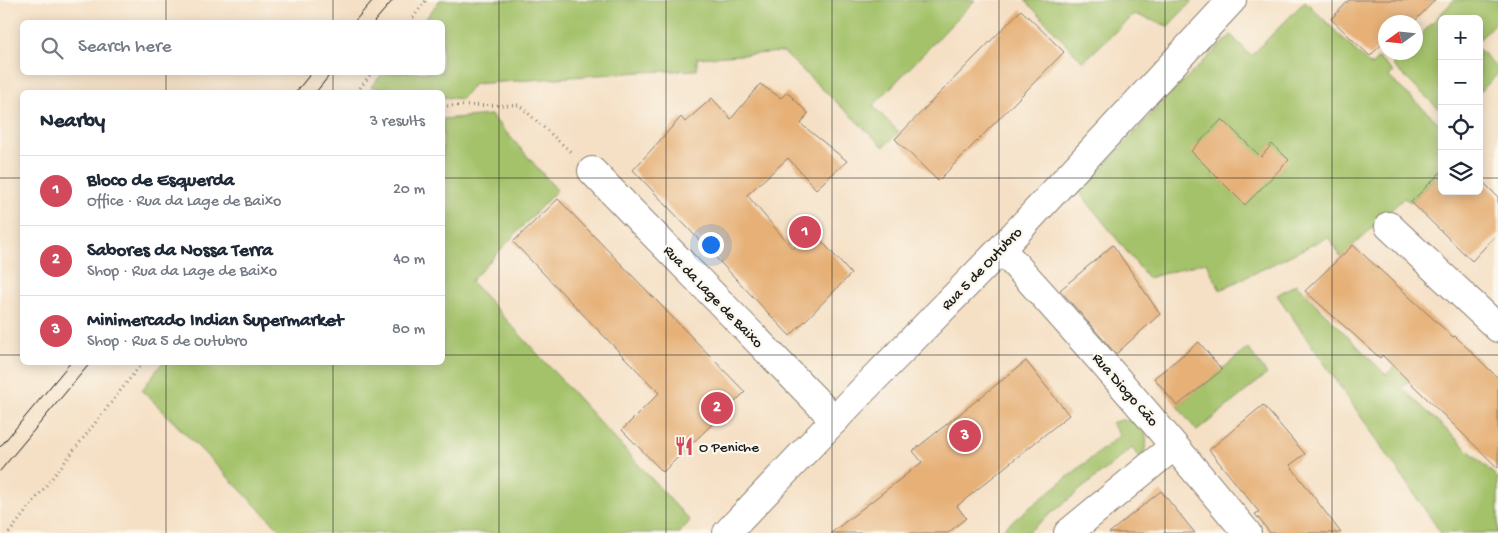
<!DOCTYPE html>
<html lang="en">
<head>
<meta charset="utf-8">
<style>
  :root { --surface:#fff; --page:#f2f2f3; --text:#1f2937; --muted:#747a83; --line:#e0e1e3; --accent:#d1495b }
  body { margin:0; font-family:"Gochi Hand",sans-serif; background:var(--page); color:var(--text) }
  .controls { position:absolute; right:15px; top:15px; display:grid; overflow:hidden; border-radius:8px; box-shadow:0 2px 12px #0003 }
  .controls button { width:45px; height:45px; display:grid; place-items:center; padding:0; border:0; border-bottom:1px solid var(--line); background:var(--surface); color:var(--text); font:25px sans-serif }
  .compass { position:absolute; left:1378px; top:15px; width:45px; height:45px; border-radius:50%; background:var(--surface); box-shadow:0 2px 12px #0003; rotate:255deg }
  .you { position:absolute; left:710px; top:244px; width:18px; height:18px; margin:-12px; border:4px solid #fff; border-radius:50%; background:#1a73e8; box-shadow:0 0 0 8px #1a73e833 }
  .badge { display:grid; place-items:center; width:32px; height:32px; border-radius:50%; background:var(--accent); color:#fff; font-size:16px; font-weight:700 }
  .pin { position:absolute; translate:-50% -50%; border:2px solid #fff; box-shadow:0 1px 5px #0006 }
  .list { margin:0; padding:0; list-style:none }
  h2 { display:flex; justify-content:space-between; align-items:center; height:65px; margin:0; padding:0 20px; font-size:21px }
  h2 small { font-size:16px; font-weight:400; color:var(--muted) }
  .list li { display:grid; grid-template-columns:32px 1fr auto; gap:15px; align-items:center; box-sizing:border-box; height:70px; padding:0 20px; border-top:1px solid var(--line) }
  .list b { display:block; font-size:19px; white-space:nowrap }
  .list p { margin:0; font-size:16px; white-space:nowrap; color:var(--muted) }
  .list em { font-size:16px; font-style:normal; color:var(--muted) }
  .icon { flex:none; width:28px; height:28px; fill:none; stroke:currentColor; stroke-width:2; stroke-linecap:round; stroke-linejoin:round }
  .map { position:relative; flex:none; width:1498px; height:533px; overflow:hidden }
  .search { position:absolute; background:var(--surface); box-shadow:0 2px 12px #0003; left:20px; top:20px; width:425px; height:55px; display:flex; align-items:center; gap:12px; box-sizing:border-box; padding:0 18px; border-radius:8px; color:var(--muted); font-size:19px }
  .panel { position:absolute; background:var(--surface); box-shadow:0 2px 12px #0003; left:20px; top:90px; width:425px; height:275px; border-radius:8px }
  .map>svg:first-child { display:block }
  .green { fill:#a4c26a; stroke:#606f43 }
  .building { fill:#e6b077 }
  .lines { fill:none; stroke-linecap:round; stroke-linejoin:round }
  .minor-casing { stroke:#887e70; stroke-width:30 }
  .major-casing { stroke:#887e70; stroke-width:30 }
  .path { stroke:#887e70; stroke-width:3; stroke-dasharray:1 4; stroke-linecap:butt }
  .minor { stroke:#fff; stroke-width:28 }
  .major { stroke:#fff; stroke-width:28 }
  .tram { stroke:#1c1c1c; stroke-width:1 }
  .grid { fill:none; stroke:#1c1c1c; stroke-width:1; stroke-opacity:0.55 }
  .labels { text-anchor:middle; stroke-width:4.5; stroke-linejoin:round; paint-order:stroke }
  .street-label { font-size:15px; fill:#1c1c1c; stroke:#fbf7ec }
  .poi-label { font-size:15px; fill:#1c1c1c; stroke:#fbf7ec; text-anchor:start }
</style>
</head>
<body>
<div class="map">
<svg width="1498" height="533" viewBox="0 0 1498 533">
  <rect width="100%" height="100%" fill="#fbf7ec"/>
  <filter id="ink" filterUnits="userSpaceOnUse"><feTurbulence type="fractalNoise" baseFrequency=".02" numOctaves="2"/><feDisplacementMap in="SourceGraphic" scale="10" xChannelSelector="R" yChannelSelector="G"/><feConvolveMatrix kernelMatrix="1 2 1 2 8 2 1 2 1" color-interpolation-filters="sRGB"/></filter>
  <filter id="wash" filterUnits="userSpaceOnUse"><feTurbulence type="fractalNoise" baseFrequency=".0096" numOctaves="4" result="noise"/><feDisplacementMap in="SourceGraphic" scale="20" xChannelSelector="R" yChannelSelector="G"/><feGaussianBlur stdDeviation="1.12" result="paint"/><feColorMatrix in="noise" values="0 0 0 0 0 0 0 0 0 0 0 0 0 0 0 0 0 1.4 0 .05"/><feComposite in="paint" operator="in"/></filter>
  <g filter="url(#wash)">
    <rect width="100%" height="100%" fill="#f5e0c5"/>
    <path class="green" d="M440,0H975L873,106L899,132L884,147L783,52L697,58V70L640,72L474,84L461,99L443,97L442,92H411L371,87L383,73L442,72V22H423Z
      M1025,0H1193L1168,26L1134,14L1083,62Z
      M1454,0H1498V20L1479,40V19H1442V112L1392,65L1404,53L1416,52V40Z
      M1305,1L1371,66L1378,58L1393,72L1389,77L1442,126V171L1411,202L1404,198L1341,257L1328,237L1220,290L1206,262L1148,278L1080,193L1165,99L1231,35L1251,56Z
      M1479,49L1498,69V74L1479,93Z
      M491,115L557,190L471,281L690,521L679,533H283L142,390L162,363L442,362L443,119Z
      M1296,284L1386,375L1435,325L1449,341L1402,388L1498,478V533H1441L1277,295Z
      M1248,348L1267,374L1197,431L1177,406Z
      M1121,420C1145,421 1154,438 1140,459L1132,448L1027,533H998L1120,435L1111,423Z"/>
    <g id="blocks">
      <path class="building" d="M1349,0H1435L1414,22H1386V40L1370,56L1331,19Z
        M1021,10L1064,52L938,181L895,139Z
        M760,84L781,98L787,92L808,113L801,124L847,161L816,189L788,158L747,195L793,249L810,228L851,274L790,336L633,170L681,117L685,122L712,98L731,119Z
        M1222,119L1261,157L1272,144L1289,160L1245,205L1191,151Z
        M1442,171V191H1479V178L1498,197V233L1472,261L1411,202Z
        M558,199L745,392L663,472L622,430L659,393L513,242Z
        M1113,245L1160,314L1116,354L1060,290Z
        M1353,245L1453,337L1455,336L1498,378V468L1382,355L1380,358L1305,291Z
        M1199,342L1222,370L1177,406L1154,378Z
        M1026,361L1069,415L957,506L966,518L948,533H831L922,462L913,451Z
        M1263,405L1305,454L1290,465L1341,533H1270L1255,514L1259,512L1209,450Z
        M1161,491L1195,533H1109L1131,515Z"/>
    </g>
  </g>
  <g filter="url(#ink)">
    <use href="#blocks" fill-opacity="0" stroke="#887e70" stroke-width="1"/>
    <g class="lines">
      <g class="minor-casing">
        <path id="minor" d="M592,171L835,420
          M1389,226L1498,328
          M1001,249C1086,341 1167,436 1247,533
          M1068,533L1174,446"/>
      </g>
      <g class="major-casing">
        <path id="major" d="M727,533L863,390L1001,249L1232,0"/>
      </g>
      <path class="path" d="M410,22L426,0
        M357,92L372,72
        M442,106L519,105L573,154
        M9,533L143,362"/>
      <use href="#minor" class="minor"/>
      <use href="#major" class="major"/>
      <path class="tram" d="M354,22L373,0
        M374,22L393,0
        M296,92L312,72
        M316,92L332,72
        M0,447L71,362
        M0,471L91,362"/>
    </g>
  </g>
  <path class="grid" d="M166,0V22M333,0V22M499,0V533M666,0V533M832,0V533M999,0V533M1165,0V533M1332,0V533M166,72V92M333,72V92M0,178H22M442,178H1442M1479,178H1498M0,355H22M442,355H1498M166,362V533M333,362V533"/>
  <defs>
    <g id="restaurant-bare" transform="scale(1.5)"><path d="M-5-6h1v4h1v-4h1v4h1v-4h1v5L-1.5 .5V6h-2V.5L-5-1ZM5-6V6H3V1.5H1.5Q1.5-4 5-6Z" fill="#d1495b" stroke="#fbf7ec" stroke-width="2.5" paint-order="stroke"/></g>
  </defs>
  <g fill-rule="evenodd">
    <use href="#restaurant-bare" x="684" y="446"/>
  </g>
  <g class="labels">
    <g class="street-label">
      <text transform="translate(981 268) rotate(-46)" y="5">Rua 5 de Outubro</text>
      <text transform="translate(714 296) rotate(46)" y="5">Rua da Lage de Baixo</text>
      <text transform="translate(1126 389) rotate(49)" y="5">Rua Diogo Cão</text>
    </g>
    <g class="poi-label">
      <text x="699" y="451">O Peniche</text>
    </g>
  </g>
</svg>
<div class="controls">
<button>+</button>
<button>−</button>
<button><svg class="icon" aria-label="locate" viewBox="0 0 24 24"><circle cx="12" cy="12" r="6"/><path d="M12 2v4M12 18v4M2 12h4M18 12h4"/></svg></button>
<button><svg class="icon" aria-label="layers" viewBox="0 0 24 24"><path d="M12 4l9 5-9 5-9-5zM3 14l9 5 9-5"/></svg></button>
</div>
<svg class="compass" viewBox="-18 -18 36 36"><path d="M0-13l5 13h-10z" fill="#e53935"/><path d="M0 13l5-13h-10z" fill="#747a83"/></svg>
<div class="you"></div>
<div class="pin badge" style="left:805px;top:232px">1</div>
<div class="pin badge" style="left:717px;top:408px">2</div>
<div class="pin badge" style="left:965px;top:436px">3</div>
<div class="search"><svg class="icon" aria-label="search" viewBox="0 0 24 24"><circle cx="10" cy="10" r="6"/><path d="M15 15l6 6"/></svg>Search here</div>
<section class="panel">
<h2>Nearby<small>3 results</small></h2>
<ul class="list">
<li><span class="badge">1</span><div><b>Bloco de Esquerda</b><p>Office · Rua da Lage de Baixo</p></div><em>20 m</em></li>
<li><span class="badge">2</span><div><b>Sabores da Nossa Terra</b><p>Shop · Rua da Lage de Baixo</p></div><em>40 m</em></li>
<li><span class="badge">3</span><div><b>Minimercado Indian Supermarket</b><p>Shop · Rua 5 de Outubro</p></div><em>80 m</em></li>
</ul>
</section>
</div>
</body>
</html>
